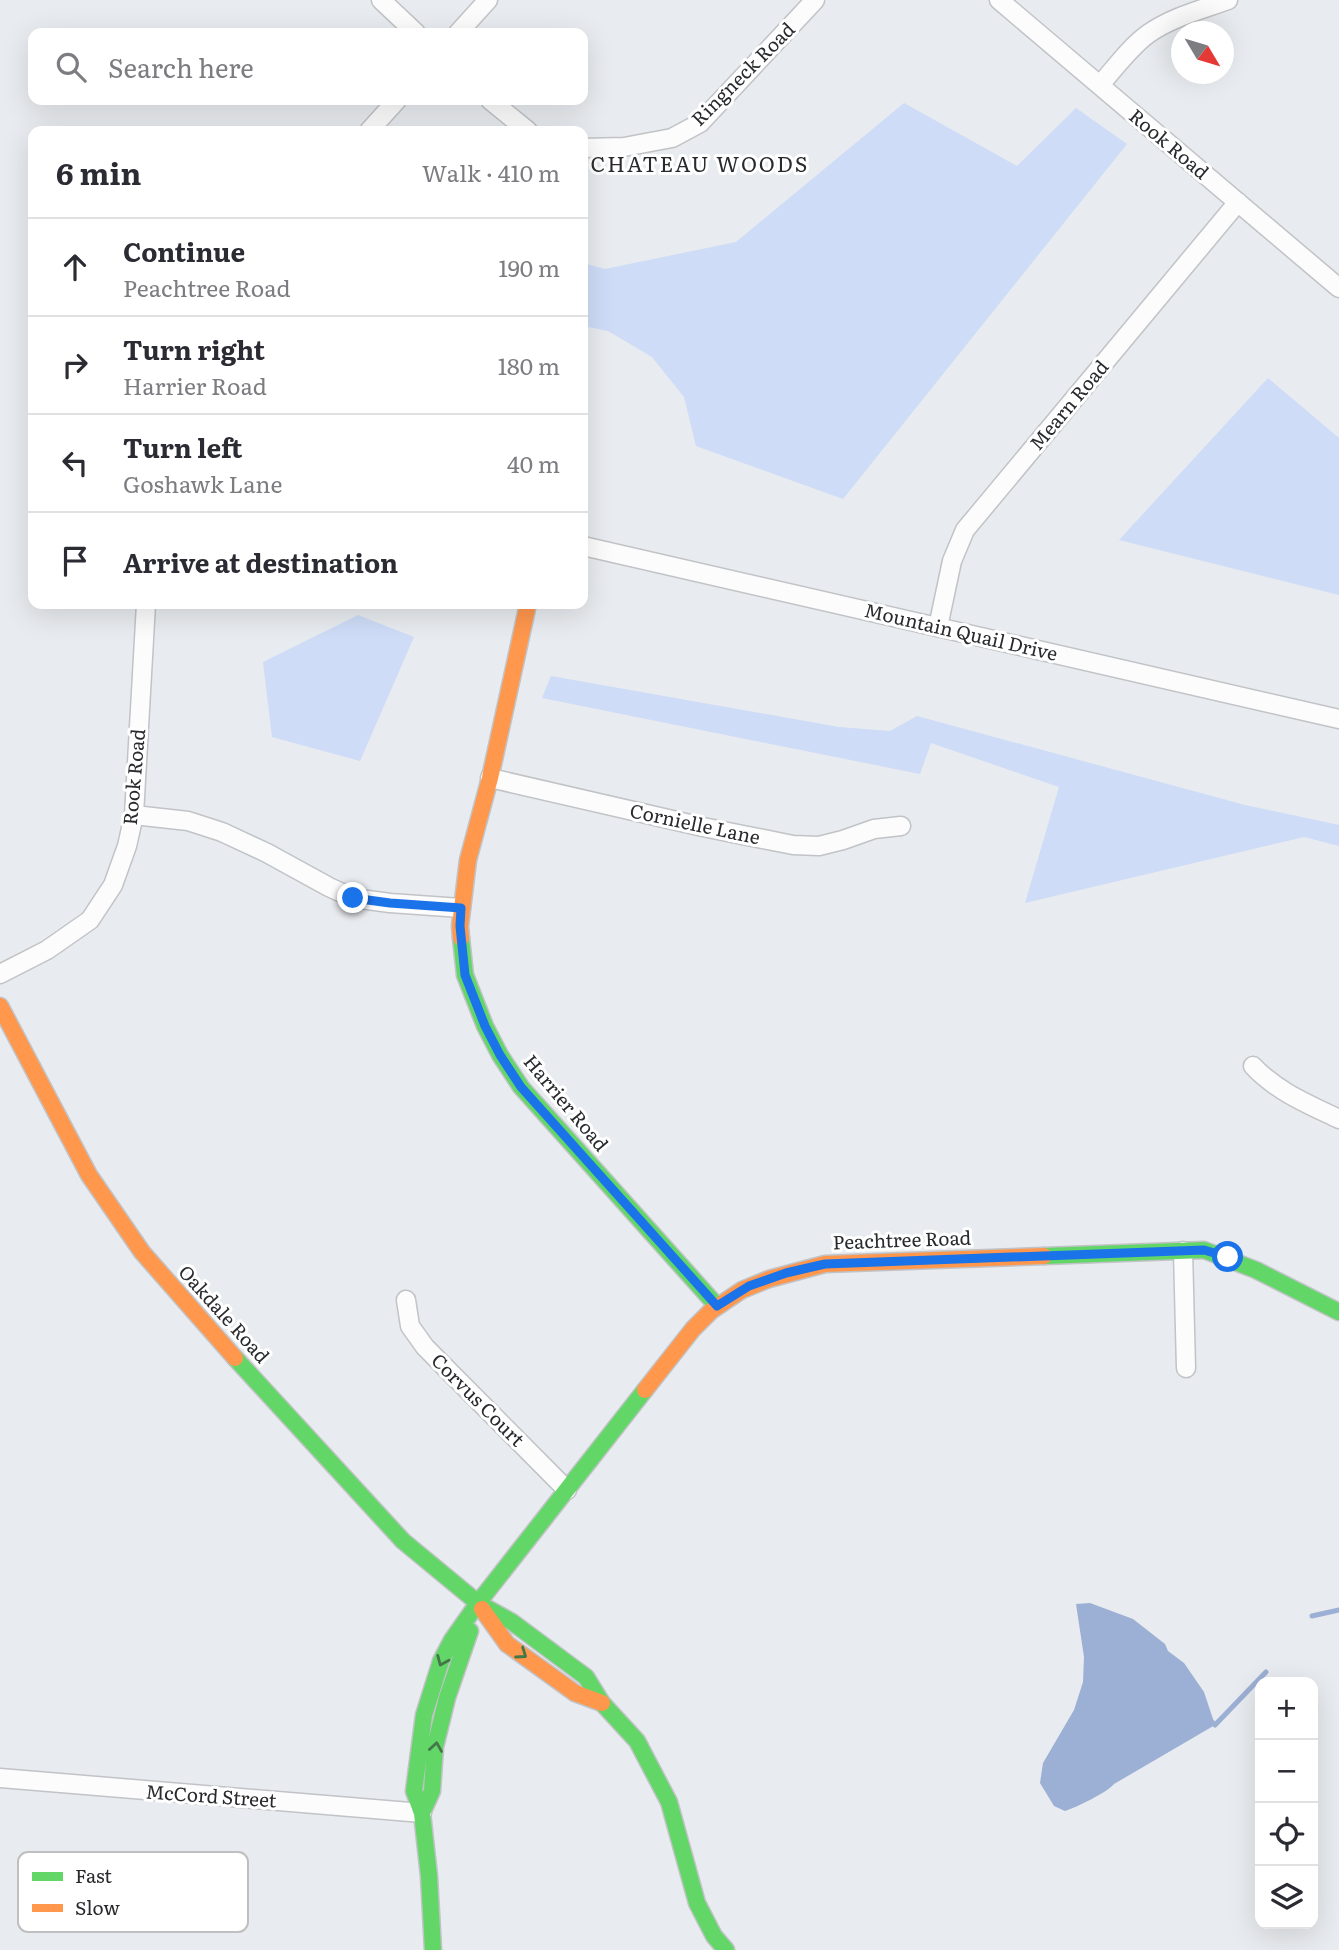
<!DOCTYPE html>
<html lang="en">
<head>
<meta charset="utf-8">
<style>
  :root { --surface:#fff; --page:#f7f7f7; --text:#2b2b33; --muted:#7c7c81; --line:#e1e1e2 }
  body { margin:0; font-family:Literata,serif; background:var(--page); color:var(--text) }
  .controls { position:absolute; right:21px; bottom:21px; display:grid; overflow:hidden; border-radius:14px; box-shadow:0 7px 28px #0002 }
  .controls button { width:63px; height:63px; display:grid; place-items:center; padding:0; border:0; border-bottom:2px solid var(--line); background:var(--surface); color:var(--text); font:35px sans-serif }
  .compass { position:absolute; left:1171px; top:21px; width:63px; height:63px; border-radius:50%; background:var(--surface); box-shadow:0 7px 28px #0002; rotate:128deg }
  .stop { position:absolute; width:21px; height:21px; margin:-16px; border:5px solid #1a73e8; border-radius:50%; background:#fff }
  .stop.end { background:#1a73e8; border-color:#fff; box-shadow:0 2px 7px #0008 }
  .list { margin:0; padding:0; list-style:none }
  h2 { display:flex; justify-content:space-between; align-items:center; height:91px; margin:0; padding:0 28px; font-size:30px }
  h2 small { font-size:23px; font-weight:400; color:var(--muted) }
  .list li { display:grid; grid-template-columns:46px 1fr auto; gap:21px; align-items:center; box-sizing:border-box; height:98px; padding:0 28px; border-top:2px solid var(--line) }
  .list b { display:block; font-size:26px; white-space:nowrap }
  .list p { margin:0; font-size:23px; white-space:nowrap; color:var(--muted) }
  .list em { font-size:23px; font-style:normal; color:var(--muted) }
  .icon { flex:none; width:38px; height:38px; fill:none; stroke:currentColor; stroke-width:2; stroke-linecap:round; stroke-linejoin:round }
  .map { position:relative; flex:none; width:1339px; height:1950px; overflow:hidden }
  .search { position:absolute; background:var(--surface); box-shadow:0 7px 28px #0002; left:28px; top:28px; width:560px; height:77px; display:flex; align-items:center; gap:18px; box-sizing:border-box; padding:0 24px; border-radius:14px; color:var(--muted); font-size:26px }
  .panel { position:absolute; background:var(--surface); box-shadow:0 7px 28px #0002; left:28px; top:126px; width:560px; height:483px; border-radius:14px }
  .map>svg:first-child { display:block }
  .green { fill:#cedcf7 }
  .water { fill:#9cafd4 }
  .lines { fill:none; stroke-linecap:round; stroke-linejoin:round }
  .stream { stroke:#9cafd4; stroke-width:5 }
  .street-casing { stroke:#c1c3c6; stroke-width:21 }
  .fast-casing { stroke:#c1c3c6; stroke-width:19 }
  .slow-casing { stroke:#c1c3c6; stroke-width:19 }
  .street { stroke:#fcfcfd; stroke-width:18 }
  .fast { stroke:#63d668; stroke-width:16 }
  .slow { stroke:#ff974d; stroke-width:16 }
  .oneway { stroke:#437748 }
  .route { stroke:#1a73e8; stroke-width:9 }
  .labels { text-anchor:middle; stroke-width:6; stroke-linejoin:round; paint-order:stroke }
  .street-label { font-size:19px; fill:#292a2d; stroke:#fff }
  .neighbourhood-label { font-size:21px; letter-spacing:2px; fill:#292a2d; stroke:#fff }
  .key { fill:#fff; stroke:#bfbfc0; stroke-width:2 }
  .key-label { font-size:19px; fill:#292a2d }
</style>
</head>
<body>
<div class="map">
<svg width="1339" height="1950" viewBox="0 0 1339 1950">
  <rect width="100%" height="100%" fill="#e8ebef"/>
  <path class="green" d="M904,103L1017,166L1076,108L1127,144L843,499L696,446L684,397L652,357L608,331L583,326V263L605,269L736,242Z
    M1268,378L1339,438V595L1119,540Z
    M358,615L414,637L360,761L272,737L263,662Z
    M551,676L839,727L890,731L917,716L1245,805L1339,825V846L1304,837L1025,903L1059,787L931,743L920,774L542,698Z"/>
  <path class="water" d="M1090,1603L1133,1619L1165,1644L1168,1651L1184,1663L1204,1692L1215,1725L1114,1784C1108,1792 1075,1808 1065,1811L1054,1806L1040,1783L1043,1763L1074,1710L1083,1682L1084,1657L1076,1604Z"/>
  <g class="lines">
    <path class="stream" d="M1312,1616L1339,1610
      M1212,1722L1215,1725L1266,1672"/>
    <g class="street-casing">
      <path id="street" d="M381,0L416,33
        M999,0L1339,288
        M458,33L488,0
        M1100,85C1115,68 1129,48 1148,34C1172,17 1201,10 1228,0
        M490,100L528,131
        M369,131L397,100
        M583,148L624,147L672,138L700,123L815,0
        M583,546L1339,719
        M938,627L952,561L965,530L1238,202
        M490,778L703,827L793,845L819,846L843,840L874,829L901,826
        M134,815L188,821L222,832L267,853L329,887L353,898L390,903L461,908
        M0,974L47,950L90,920L113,885L127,846L134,815L146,604
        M1253,1066C1276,1091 1308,1104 1339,1119
        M1183,1251L1186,1368
        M406,1300L410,1326L425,1347L567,1490
        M0,1778L422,1813"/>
    </g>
    <g class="fast-casing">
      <path id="fast" d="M461,938L465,975L485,1026L500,1055L521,1087L717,1306
        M1044,1256L1204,1250L1256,1270L1339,1312
        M235,1358L403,1541L478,1603L512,1622L586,1677L602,1703L637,1741L669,1802L697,1903L714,1936L726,1950
        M422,1813L432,1791L435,1747L447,1698L470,1631
        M433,1950L429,1876L422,1813L414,1791L424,1715L441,1661L452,1640L478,1603L645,1390"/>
    </g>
    <g class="slow-casing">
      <path id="slow" d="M461,938L460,926L468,860L490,778L528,604
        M0,1006L89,1175L142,1252L235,1358
        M645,1390L693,1329L711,1311L742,1290L769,1279L825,1264L1044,1256
        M482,1609L507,1644L575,1693L602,1703"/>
    </g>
    <use href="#street" class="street"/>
    <use href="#fast" class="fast"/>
    <use href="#slow" class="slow"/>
  </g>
  <defs><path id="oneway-chevron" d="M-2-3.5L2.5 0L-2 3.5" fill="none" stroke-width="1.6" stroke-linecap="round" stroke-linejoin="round" transform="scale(1.75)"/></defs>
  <g class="oneway">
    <use href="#oneway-chevron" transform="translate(522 1654) rotate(35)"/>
    <use href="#oneway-chevron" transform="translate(442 1661) rotate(113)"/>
    <use href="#oneway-chevron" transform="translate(436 1747) rotate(-81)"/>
  </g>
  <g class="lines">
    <path class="route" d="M353,898L390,903L461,908L460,926L465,975L485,1026L500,1055L521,1087L717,1306L749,1286L786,1273L825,1264L1204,1250L1228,1257"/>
  </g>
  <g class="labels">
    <g class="street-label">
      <text transform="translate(743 74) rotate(-45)" y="7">Ringneck Road</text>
      <text transform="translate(1169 144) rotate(40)" y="7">Rook Road</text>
      <text transform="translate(1069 405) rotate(-50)" y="7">Mearn Road</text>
      <text transform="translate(961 632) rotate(13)" y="7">Mountain Quail Drive</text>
      <text transform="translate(134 777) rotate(-85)" y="7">Rook Road</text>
      <text transform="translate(695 824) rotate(12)" y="7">Cornielle Lane</text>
      <text transform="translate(566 1103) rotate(50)" y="7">Harrier Road</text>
      <text transform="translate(902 1240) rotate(-2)" y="7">Peachtree Road</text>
      <text transform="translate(224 1314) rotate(48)" y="7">Oakdale Road</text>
      <text transform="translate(478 1400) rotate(45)" y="7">Corvus Court</text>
      <text transform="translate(211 1796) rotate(4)" y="7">McCord Street</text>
    </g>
    <g class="neighbourhood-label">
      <text x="700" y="172">CHATEAU WOODS</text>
    </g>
  </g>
  <rect x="18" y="1852" width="230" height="80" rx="10" class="key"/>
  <rect x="32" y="1872" width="31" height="9" fill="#63d668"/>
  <rect x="32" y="1904" width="31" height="8" fill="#ff974d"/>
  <g class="key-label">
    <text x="75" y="1883">Fast</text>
    <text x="75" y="1915">Slow</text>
  </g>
</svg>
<div class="controls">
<button>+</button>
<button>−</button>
<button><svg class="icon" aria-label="locate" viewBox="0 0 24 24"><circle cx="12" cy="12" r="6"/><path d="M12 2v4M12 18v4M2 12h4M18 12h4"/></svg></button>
<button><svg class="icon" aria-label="layers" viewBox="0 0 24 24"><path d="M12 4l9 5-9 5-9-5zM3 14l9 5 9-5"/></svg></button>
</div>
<svg class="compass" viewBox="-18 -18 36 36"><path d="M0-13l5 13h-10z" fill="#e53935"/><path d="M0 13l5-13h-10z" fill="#7c7c81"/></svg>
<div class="stop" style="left:1228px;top:1257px"></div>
<div class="stop end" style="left:353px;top:898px"></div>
<div class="search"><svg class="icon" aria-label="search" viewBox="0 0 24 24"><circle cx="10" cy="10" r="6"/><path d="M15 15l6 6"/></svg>Search here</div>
<section class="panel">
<h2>6 min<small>Walk · 410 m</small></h2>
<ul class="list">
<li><svg class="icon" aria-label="ahead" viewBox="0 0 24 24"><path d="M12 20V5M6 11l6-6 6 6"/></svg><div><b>Continue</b><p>Peachtree Road</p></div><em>190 m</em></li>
<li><svg class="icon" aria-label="right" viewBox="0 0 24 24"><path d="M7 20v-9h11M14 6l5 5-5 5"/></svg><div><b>Turn right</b><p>Harrier Road</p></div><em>180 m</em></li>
<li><svg class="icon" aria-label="left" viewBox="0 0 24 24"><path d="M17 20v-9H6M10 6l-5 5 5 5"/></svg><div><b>Turn left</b><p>Goshawk Lane</p></div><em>40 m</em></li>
<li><svg class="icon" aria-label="arrive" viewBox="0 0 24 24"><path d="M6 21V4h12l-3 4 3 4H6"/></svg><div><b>Arrive at destination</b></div></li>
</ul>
</section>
</div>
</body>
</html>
